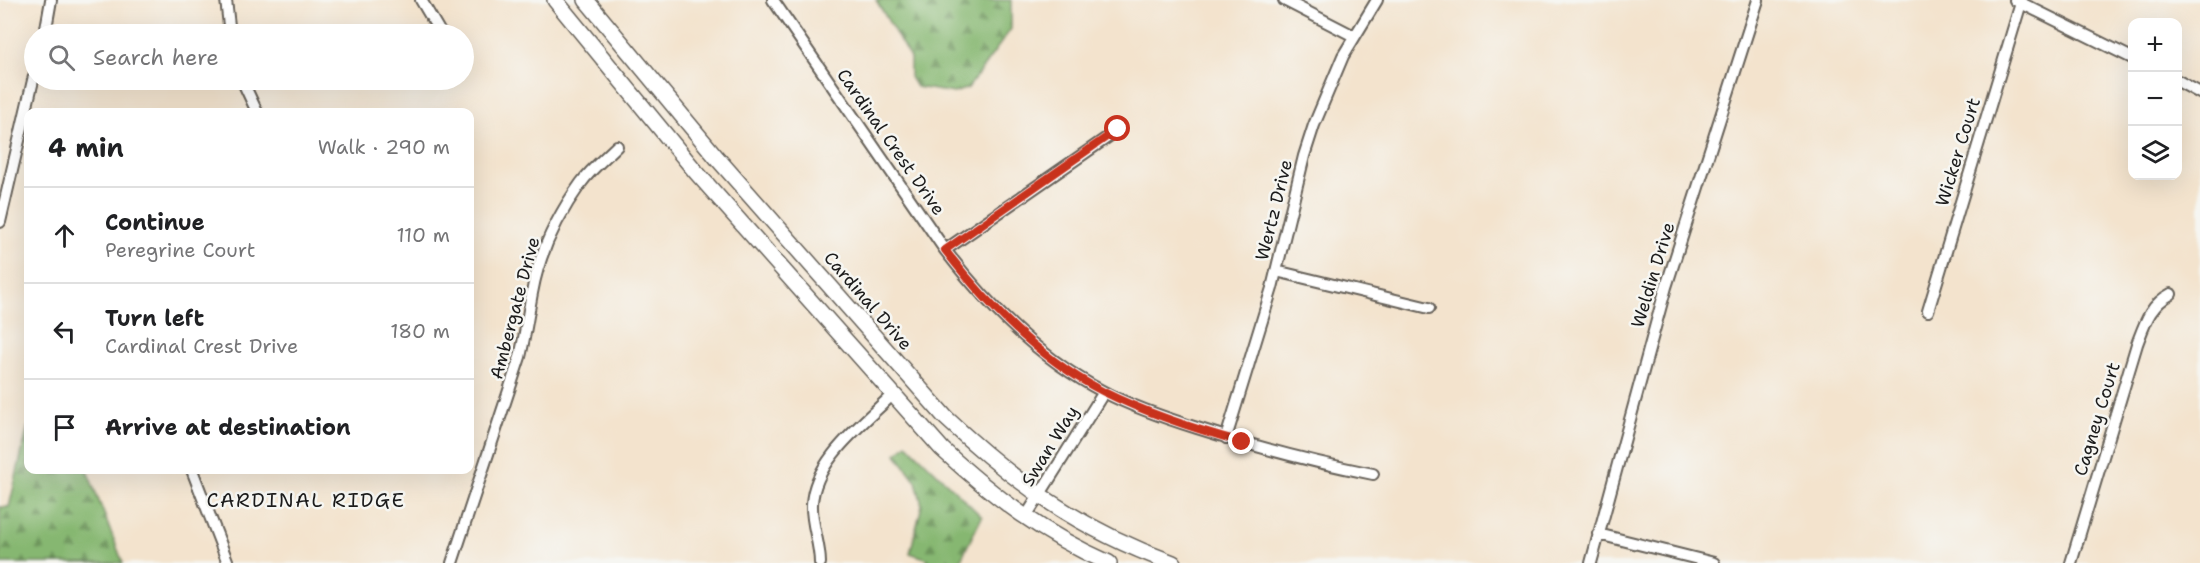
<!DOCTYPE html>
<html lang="en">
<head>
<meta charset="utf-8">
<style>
  :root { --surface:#fff; --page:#f6f6f6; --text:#202124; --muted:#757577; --line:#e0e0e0 }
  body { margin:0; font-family:"Shantell Sans",sans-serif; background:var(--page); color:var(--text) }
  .controls { position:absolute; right:18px; top:18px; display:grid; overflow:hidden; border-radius:12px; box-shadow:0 6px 24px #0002 }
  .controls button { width:54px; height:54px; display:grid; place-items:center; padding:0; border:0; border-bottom:2px solid var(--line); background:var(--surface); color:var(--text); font:30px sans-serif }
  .stop { position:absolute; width:18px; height:18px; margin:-14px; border:4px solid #c8321e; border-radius:50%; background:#fff }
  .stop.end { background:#c8321e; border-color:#fff; box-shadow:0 2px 6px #0008 }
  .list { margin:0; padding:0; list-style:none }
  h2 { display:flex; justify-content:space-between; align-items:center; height:78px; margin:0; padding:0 24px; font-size:26px }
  h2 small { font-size:20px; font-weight:400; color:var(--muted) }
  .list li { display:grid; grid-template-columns:39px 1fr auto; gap:18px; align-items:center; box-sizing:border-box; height:96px; padding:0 24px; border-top:2px solid var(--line) }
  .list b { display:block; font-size:22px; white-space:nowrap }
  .list p { margin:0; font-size:20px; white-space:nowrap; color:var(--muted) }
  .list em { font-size:20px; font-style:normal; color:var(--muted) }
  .icon { flex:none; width:33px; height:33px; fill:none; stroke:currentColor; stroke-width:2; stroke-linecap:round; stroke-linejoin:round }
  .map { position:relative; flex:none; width:2200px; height:563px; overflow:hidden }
  .search { position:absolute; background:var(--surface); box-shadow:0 6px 24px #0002; left:24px; top:24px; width:450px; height:66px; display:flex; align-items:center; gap:15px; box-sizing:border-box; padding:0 21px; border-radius:33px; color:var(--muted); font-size:22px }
  .panel { position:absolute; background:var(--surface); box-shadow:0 6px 24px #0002; left:24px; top:108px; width:450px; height:366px; border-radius:12px }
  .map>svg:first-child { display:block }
  .forest { fill:url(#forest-firs); stroke:#516a46; stroke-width:1.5 }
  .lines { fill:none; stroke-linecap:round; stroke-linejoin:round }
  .street-casing { stroke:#67625a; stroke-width:14 }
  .secondary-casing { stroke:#67625a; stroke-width:18 }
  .street { stroke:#fff; stroke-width:10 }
  .secondary { stroke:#fff; stroke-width:15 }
  .route { stroke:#c8321e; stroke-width:8 }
  .labels { text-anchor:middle; stroke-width:5; stroke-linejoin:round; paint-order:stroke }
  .street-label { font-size:18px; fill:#1c1c1c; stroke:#f6f6f2 }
  .neighbourhood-label { font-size:20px; letter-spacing:1.5px; fill:#1c1c1c; stroke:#f6f6f2 }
</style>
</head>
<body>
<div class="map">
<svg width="2200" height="563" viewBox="0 0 2200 563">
  <defs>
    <pattern id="forest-firs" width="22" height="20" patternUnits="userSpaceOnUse" patternTransform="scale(1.5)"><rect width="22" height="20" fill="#86b771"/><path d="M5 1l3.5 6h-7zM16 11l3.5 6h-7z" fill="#6d945c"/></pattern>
  </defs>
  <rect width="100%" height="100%" fill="#f6f6f2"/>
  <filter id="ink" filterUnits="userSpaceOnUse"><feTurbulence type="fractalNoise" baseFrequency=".0167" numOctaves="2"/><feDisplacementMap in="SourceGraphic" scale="12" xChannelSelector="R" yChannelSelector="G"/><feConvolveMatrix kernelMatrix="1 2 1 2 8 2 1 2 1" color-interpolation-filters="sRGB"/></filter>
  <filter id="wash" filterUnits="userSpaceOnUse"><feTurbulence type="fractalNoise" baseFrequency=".008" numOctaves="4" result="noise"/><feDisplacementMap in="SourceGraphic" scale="24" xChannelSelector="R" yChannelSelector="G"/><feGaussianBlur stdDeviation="1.35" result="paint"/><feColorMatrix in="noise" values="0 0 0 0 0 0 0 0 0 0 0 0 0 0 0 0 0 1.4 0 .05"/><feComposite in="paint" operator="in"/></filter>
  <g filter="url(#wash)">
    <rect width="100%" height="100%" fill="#f3e3cd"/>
    <path class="forest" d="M876,0H1011V29L968,88L954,93L916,87L910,77V58Z
      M28,426V470H87L123,563H0V507H9Z
      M907,444L982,517L959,563H927L928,559L910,553L922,505L916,481L896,454Z"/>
  </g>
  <g filter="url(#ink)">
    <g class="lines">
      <g class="street-casing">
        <path id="street" d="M226,0L230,34
          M421,0L441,34
          M773,0L945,250C988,306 1040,359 1104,392C1133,407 1165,418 1197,428C1255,447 1313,462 1373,474
          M1284,0L1354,36
          M2015,0L2132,58
          M45,34L51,0
          M242,80L257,112
          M2178,81L2200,93
          M0,222L34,76
          M945,250L1118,130
          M1276,271L1429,308
          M1928,311L2021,3
          M1226,438L1272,288L1304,156L1314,125L1343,56L1377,0
          M192,470L228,563
          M1025,518L1104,392
          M1598,534L1714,563
          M452,563L520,357C525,336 528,315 532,293C539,254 558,215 581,183C591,169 605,158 617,146
          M820,563C820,543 811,524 812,504C814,460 863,424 892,395
          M1591,563L1666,287L1758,0
          M2071,563L2137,344C2145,323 2150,305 2171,294"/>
      </g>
      <g class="secondary-casing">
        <path id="secondary" d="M555,0L696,172L942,449C994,497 1043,534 1109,563
          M586,0L717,158L946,418C1016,484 1081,530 1173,563"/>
      </g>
      <use href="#street" class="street"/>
      <use href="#secondary" class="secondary"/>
    </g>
  </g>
  <g class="lines" filter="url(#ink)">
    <path class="route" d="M1118,129L945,250C988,306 1041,360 1104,392C1148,414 1195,429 1242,442"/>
  </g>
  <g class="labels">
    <g class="street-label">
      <text transform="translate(891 142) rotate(55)" y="6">Cardinal Crest Drive</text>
      <text transform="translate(1958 152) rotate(-73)" y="6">Wicker Court</text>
      <text transform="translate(1274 210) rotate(-76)" y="6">Wertz Drive</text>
      <text transform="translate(1653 275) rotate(-73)" y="6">Weldin Drive</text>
      <text transform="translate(868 301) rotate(49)" y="6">Cardinal Drive</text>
      <text transform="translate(515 308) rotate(-75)" y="6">Ambergate Drive</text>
      <text transform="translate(2097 419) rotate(-73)" y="6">Cagney Court</text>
      <text transform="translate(1050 446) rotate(-58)" y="6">Swan Way</text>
    </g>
    <g class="neighbourhood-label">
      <text x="306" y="507">CARDINAL RIDGE</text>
    </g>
  </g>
</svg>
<div class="controls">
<button>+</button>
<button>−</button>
<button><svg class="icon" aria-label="layers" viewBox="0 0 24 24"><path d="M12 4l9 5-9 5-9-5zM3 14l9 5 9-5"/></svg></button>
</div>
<div class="stop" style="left:1118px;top:129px"></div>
<div class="stop end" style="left:1242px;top:442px"></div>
<div class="search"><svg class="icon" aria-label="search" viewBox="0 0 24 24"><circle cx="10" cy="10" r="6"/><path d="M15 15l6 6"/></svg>Search here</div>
<section class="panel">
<h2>4 min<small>Walk · 290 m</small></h2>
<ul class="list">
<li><svg class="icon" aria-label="ahead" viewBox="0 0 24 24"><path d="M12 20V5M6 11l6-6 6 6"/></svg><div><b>Continue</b><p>Peregrine Court</p></div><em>110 m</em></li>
<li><svg class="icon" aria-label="left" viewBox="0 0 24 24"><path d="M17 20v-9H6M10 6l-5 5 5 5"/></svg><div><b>Turn left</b><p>Cardinal Crest Drive</p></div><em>180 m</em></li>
<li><svg class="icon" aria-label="arrive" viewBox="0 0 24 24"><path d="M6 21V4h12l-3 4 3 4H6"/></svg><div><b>Arrive at destination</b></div></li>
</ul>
</section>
</div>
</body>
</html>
